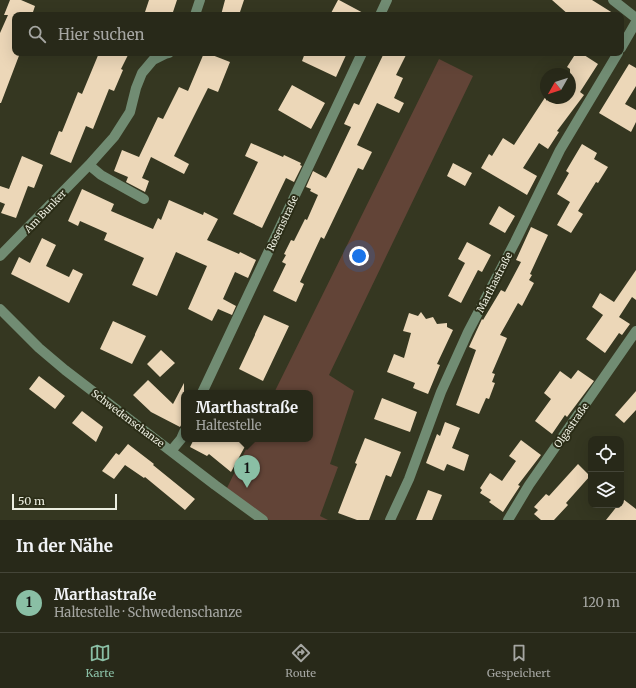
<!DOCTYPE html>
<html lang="de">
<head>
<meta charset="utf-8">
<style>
  :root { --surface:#282919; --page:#343526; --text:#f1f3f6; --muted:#a5a6a2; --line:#444538; --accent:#8abfa5 }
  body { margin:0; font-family:Merriweather,serif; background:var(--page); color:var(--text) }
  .controls { position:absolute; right:12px; bottom:12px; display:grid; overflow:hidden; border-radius:8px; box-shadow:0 4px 16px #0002 }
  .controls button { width:36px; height:36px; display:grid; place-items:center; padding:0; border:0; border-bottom:1px solid var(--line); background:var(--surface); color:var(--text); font:20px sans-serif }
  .compass { position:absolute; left:540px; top:68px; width:36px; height:36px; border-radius:50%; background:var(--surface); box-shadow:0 4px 16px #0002; rotate:231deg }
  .scale { position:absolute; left:12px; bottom:10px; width:105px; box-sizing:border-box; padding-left:4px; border:2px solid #eceee0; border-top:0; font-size:11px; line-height:14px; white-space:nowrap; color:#eceee0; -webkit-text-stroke:3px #2b2d17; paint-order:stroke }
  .you { position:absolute; left:359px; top:256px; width:14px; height:14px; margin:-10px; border:3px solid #fff; border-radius:50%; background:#1a73e8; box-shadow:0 0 0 6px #1a73e833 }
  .badge { display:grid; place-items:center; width:26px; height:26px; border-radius:50%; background:var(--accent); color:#111; font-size:13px; font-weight:700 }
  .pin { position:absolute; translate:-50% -33px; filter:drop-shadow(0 1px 2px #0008) }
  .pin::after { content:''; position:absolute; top:21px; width:14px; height:12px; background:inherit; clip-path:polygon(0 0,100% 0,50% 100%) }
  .popup { position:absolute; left:181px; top:390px; width:132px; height:52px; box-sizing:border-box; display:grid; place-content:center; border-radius:8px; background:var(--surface); filter:drop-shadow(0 1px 3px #0005); font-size:13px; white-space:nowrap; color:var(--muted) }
  .popup b { font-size:15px; color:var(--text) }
  .popup::after { content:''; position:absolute; left:50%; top:100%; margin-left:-8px; border:8px solid transparent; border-top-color:var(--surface) }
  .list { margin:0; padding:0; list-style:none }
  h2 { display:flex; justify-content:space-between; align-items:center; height:52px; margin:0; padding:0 16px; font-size:17px }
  h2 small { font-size:13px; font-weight:400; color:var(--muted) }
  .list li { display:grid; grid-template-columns:26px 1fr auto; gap:12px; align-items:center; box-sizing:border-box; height:60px; padding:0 16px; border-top:1px solid var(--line) }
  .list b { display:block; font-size:15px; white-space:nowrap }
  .list p { margin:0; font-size:13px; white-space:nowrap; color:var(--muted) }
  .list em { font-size:13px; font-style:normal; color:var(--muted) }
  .icon { flex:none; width:22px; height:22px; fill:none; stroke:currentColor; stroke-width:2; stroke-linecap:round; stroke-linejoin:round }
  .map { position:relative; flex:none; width:636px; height:520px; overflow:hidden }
  .search { position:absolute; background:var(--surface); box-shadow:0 4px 16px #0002; left:12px; right:12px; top:12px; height:44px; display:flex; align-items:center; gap:10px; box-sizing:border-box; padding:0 14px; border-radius:8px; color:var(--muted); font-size:15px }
  .sheet { height:112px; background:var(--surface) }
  nav { display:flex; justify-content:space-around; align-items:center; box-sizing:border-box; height:56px; border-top:1px solid var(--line); background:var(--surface); font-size:11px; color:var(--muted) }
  nav a { display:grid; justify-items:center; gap:2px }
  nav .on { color:var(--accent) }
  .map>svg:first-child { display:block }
  .green { fill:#624437 }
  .building { fill:#ecd7b8 }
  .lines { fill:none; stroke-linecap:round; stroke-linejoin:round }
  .minor { stroke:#718c73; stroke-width:10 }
  .labels { text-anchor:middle; stroke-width:4; stroke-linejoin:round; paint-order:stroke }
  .street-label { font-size:10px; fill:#eceee0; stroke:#2b2d17 }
</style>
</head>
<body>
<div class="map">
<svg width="636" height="520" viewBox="0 0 636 520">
  <rect width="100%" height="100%" fill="#353721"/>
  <path class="green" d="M439,59L473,76L329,375L354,391L330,464L338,467L320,516L328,520H269L265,517L226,490L251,439H310V393H274Z"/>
  <path class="building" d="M10,0H21L35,6L32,15H15V53H20L1,103H0V33L8,15H4Z
    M149,0H177L172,15H144Z
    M225,0H244L239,15H221Z
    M338,0H339L367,15H330Z
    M552,0H592L616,15H569Z
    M99,53H129L121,69L123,70L114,91L109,89L93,129L86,126L71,163L50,154L59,131L62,132L78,92L82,94Z
    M204,53H207L230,62L218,92L208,88L174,156L189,164L184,174L151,157L142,178L149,181L145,192L126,182L128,177L114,171L122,150L139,157L158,117L163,119L179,87L188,91Z
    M305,53H347L336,77L302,61Z
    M384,53H407L396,75L403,78L394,98L404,103L399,113L377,103L357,145L372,152L363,170L358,168L324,239L321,237L300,282L304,284L296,302L273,291L286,264L282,262L286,255L284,254L291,240L294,241L305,219L307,220L318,195L310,191L311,189L306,187L313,171L326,178L329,173L351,127L344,124L354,103L359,105Z
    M576,53H581L598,64L580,92L584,95L557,131L559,132L548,149L539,143L523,168L537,176L527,195L481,168L489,154L492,156L503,138L514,145L546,96V101L548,98H570V69L567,67Z
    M629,64L636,68V86L625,104L636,110V122L631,132L599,113Z
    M292,85L325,103L311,129L278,110Z
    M251,143L283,157L284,155L301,163L300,165L302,166L294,182L286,178L262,228L233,214L258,162L245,156Z
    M582,144L597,153L594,159L608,167L598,183L596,182L578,211L583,214L571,233L557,225L570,202L557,194L569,173L566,171Z
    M22,156L43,165L34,188L28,186L16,218L1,213L5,204L0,202V186L9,189Z
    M453,163L472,173L465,186L447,176Z
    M82,189L114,204L111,211L153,229L158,218L161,220L169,200L203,215L204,212L218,219L207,240L239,254L240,252L256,260L248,278L235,272L223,299L236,306L232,315L218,309L212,321L188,309L207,266L176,252L157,296L132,285L144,258L104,240L107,233L80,221L78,226L68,221Z
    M499,206L515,216L505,233L489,224Z
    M531,227L548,235L530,274L532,275L529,280L534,283L522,306L518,303L500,335L507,338L492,373L495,374L492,382L495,383L489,399L486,398L479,414L456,405L476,350L469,347L482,319L483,320L501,290L505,292L521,262L516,260Z
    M42,238L56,245L46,266L69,277L73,269L83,274L69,303L11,274L19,257L30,263Z
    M467,242L491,255L482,272L478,270L461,303L448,296L465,263L458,259Z
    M636,270V300L632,297L619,317L630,324L622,335L619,333L605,353L586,339L603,315L592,307L600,293L614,302Z
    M421,312L426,319L433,317L437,324L447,323V327L453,330L437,364L440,365L428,394L413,388L415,383L387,372L394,354L404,358L411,333L403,331L409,313L418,316Z
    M264,315L289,326L263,381L239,369L255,335V334Z
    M113,321L146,336L132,364L100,349Z
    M161,350L175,363L160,377L147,364Z
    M578,370L594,381L567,417L565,415L552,434L535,421L551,399L544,393L560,371L571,379Z
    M39,376L65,396L55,409L29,389Z
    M148,380L173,404L184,383V420L180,427L151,412L133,395Z
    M636,391V410L624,423L615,415Z
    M382,398L417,412L410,432L374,419Z
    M82,411L103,427L96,442L72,423Z
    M445,422L460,428L452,448L469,455L464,471L447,464L444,471L426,463L437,434L440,436Z
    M365,438L401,452L391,477L386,475L369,520H357L338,513L357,464L355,463Z
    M194,439H249L231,472L209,454L207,456L190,447Z
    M521,440L541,455L518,485L520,486L503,512L489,502L491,500L480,493L482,490L480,488L490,473L502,481L516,461L509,456Z
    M128,444L154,464L153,465L195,499L185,510L145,477L144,478L125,465L114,479L102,471L116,453L119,455Z
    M578,464L590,476L566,503L568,505L554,520H541L534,514L538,510L534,507L546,494L549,496Z
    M428,490L442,495L432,520H416Z
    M623,499L636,509V520H606L618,505H621V502Z"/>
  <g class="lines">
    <path class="minor" d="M613,0L636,18
      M195,15L200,0
      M380,15L387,0
      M621,48L636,22
      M89,165L101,175L144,199
      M0,256L89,165L114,137L130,112L136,88L142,73L153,60L165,54L169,53
      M0,309L39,348L65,370L215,485L263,520
      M202,393L362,53
      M171,451L181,439L184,432
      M390,520L409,479L441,392L468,332L515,242L560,150L618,53
      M508,520L529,485L636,331"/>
  </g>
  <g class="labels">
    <g class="street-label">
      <text transform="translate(45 211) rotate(-46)" y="4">Am Bunker</text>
      <text transform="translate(282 223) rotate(-65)" y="4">Rosenstraße</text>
      <text transform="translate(494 282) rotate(-63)" y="4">Marthastraße</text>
      <text transform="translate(128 418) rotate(37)" y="4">Schwedenschanze</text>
      <text transform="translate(571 425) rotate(-55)" y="4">Olgastraße</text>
    </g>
  </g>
</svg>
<div class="controls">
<button><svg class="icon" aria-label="locate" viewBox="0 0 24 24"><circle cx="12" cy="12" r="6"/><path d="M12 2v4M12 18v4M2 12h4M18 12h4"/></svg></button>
<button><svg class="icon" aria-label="layers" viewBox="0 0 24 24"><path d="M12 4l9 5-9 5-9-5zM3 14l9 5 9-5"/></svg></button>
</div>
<svg class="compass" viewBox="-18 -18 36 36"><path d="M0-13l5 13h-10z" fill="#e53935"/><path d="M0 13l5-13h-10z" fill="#a5a6a2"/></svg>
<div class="scale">50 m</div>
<div class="you"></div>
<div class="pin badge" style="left:247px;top:488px">1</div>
<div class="popup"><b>Marthastraße</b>Haltestelle</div>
<div class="search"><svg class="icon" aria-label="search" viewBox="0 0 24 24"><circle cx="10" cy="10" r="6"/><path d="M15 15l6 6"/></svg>Hier suchen</div>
</div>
<section class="sheet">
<h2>In der Nähe<small></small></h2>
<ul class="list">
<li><span class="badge">1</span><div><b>Marthastraße</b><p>Haltestelle · Schwedenschanze</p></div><em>120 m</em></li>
</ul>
</section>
<nav>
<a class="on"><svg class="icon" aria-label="map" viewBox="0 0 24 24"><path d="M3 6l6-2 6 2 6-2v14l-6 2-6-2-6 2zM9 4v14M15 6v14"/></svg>Karte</a>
<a><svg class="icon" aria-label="directions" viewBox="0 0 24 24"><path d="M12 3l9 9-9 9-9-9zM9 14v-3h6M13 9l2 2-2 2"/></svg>Route</a>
<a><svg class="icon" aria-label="saved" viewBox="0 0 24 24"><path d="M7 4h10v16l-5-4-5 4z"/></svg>Gespeichert</a>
</nav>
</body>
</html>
